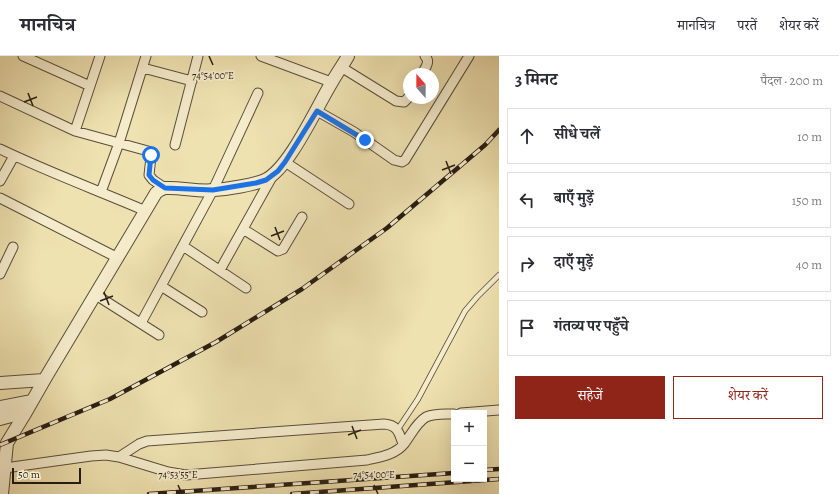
<!DOCTYPE html>
<html lang="hi">
<head>
<meta charset="utf-8">
<style>
  :root { --surface:#fff; --page:#f2f2f3; --text:#2b2b33; --muted:#7c7c81; --line:#e1e1e2; --accent:#8f2418 }
  body { margin:0; font-family:Alegreya,"Noto Serif Devanagari",serif; background:var(--page); color:var(--text) }
  .controls { position:absolute; right:12px; bottom:12px; display:grid; overflow:hidden; border-radius:0px; box-shadow:0 4px 16px #0002 }
  .controls button { width:36px; height:36px; display:grid; place-items:center; padding:0; border:0; border-bottom:1px solid var(--line); background:var(--surface); color:var(--text); font:20px sans-serif }
  .compass { position:absolute; left:403px; top:12px; width:36px; height:36px; border-radius:50%; background:var(--surface); box-shadow:0 4px 16px #0002; rotate:339deg }
  .scale { position:absolute; left:12px; bottom:10px; width:69px; box-sizing:border-box; padding-left:4px; border:2px solid #271d12; border-top:0; font-size:11px; line-height:14px; white-space:nowrap; color:#271d12; -webkit-text-stroke:3px #f5eccc; paint-order:stroke }
  .stop { position:absolute; width:12px; height:12px; margin:-9px; border:3px solid #1a73e8; border-radius:50%; background:#fff }
  .stop.end { background:#1a73e8; border-color:#fff; box-shadow:0 1px 4px #0008 }
  .list { margin:0; padding:0; list-style:none }
  h2 { display:flex; justify-content:space-between; align-items:center; height:52px; margin:0; padding:0 16px; font-size:17px }
  h2 small { font-size:13px; font-weight:400; color:var(--muted) }
  .list li { display:grid; grid-template-columns:26px 1fr auto; gap:12px; align-items:center; box-sizing:border-box; height:56px; margin:0 8px 8px; padding:0 8px; border:1px solid var(--line); border-radius:0px }
  .list b { display:block; font-size:15px; white-space:nowrap }
  .list em { font-size:13px; font-style:normal; color:var(--muted) }
  .actions { display:flex; gap:8px; padding:12px 16px }
  .actions a { flex:1; padding:9px 0; border:1px solid var(--accent); border-radius:0px; text-align:center; font-size:14px; color:var(--accent) }
  .actions .main { background:var(--accent); color:#fff }
  .icon { flex:none; width:22px; height:22px; fill:none; stroke:currentColor; stroke-width:2; stroke-linecap:round; stroke-linejoin:round }
  .map { position:relative; flex:none; width:499px; height:438px; overflow:hidden }
  header { display:flex; align-items:center; gap:24px; box-sizing:border-box; height:56px; padding:0 20px; background:var(--surface); border-bottom:1px solid var(--line) }
  header strong { font-size:19px }
  nav { display:flex; gap:22px; margin-inline-start:auto; font-size:14px }
  main { display:flex }
  aside { flex:1; background:var(--surface) }
  .map>svg:first-child { display:block }
  .lines { fill:none; stroke-linecap:round; stroke-linejoin:round }
  .service-casing { stroke:#594e3a; stroke-width:6 }
  .minor-casing { stroke:#594e3a; stroke-width:11 }
  .tertiary-casing { stroke:#594e3a; stroke-width:14 }
  .service { stroke:#f5eccc; stroke-width:4.5 }
  .minor { stroke:#f5eccc; stroke-width:9 }
  .tertiary { stroke:#f5eccc; stroke-width:12 }
  .rail-casing { stroke:#271d12; stroke-width:4.5 }
  .rail { stroke:#f5eccc; stroke-width:3; stroke-dasharray:9; stroke-linecap:butt }
  .route { stroke:#1a73e8; stroke-width:5 }
  .ticks { fill:none; stroke:#271d12; stroke-width:1.5 }
  .ticks-label { font-size:10px; text-anchor:middle; fill:#271d12; stroke:#f5eccc; stroke-width:3.5; stroke-linejoin:round; paint-order:stroke }
</style>
</head>
<body>
<header>
<strong>मानचित्र</strong>
<nav><a>मानचित्र</a><a>परतें</a><a>शेयर करें</a></nav>
</header>
<main>
<div class="map">
<svg width="499" height="438" viewBox="0 0 499 438">
  <rect width="100%" height="100%" fill="#efe2b1"/>
  <filter id="stains"><feTurbulence type="fractalNoise" baseFrequency=".005" numOctaves="4"/><feColorMatrix values="0 0 0 0 .2 0 0 0 0 .09 0 0 0 0 .02 0 0 0 .5 -.17"/></filter>
  <radialGradient id="worn" r=".72"><stop offset=".6" stop-color="#630" stop-opacity="0"/><stop offset="1" stop-color="#630" stop-opacity=".3"/></radialGradient>
  <g class="lines">
    <g class="service-casing">
      <path id="service" d="M398,373L418,343L465,255L477,241L499,219"/>
    </g>
    <g class="minor-casing">
      <path id="minor" d="M23,0L90,30
        M261,0L331,26
        M341,11L396,45L404,46L409,41
        M143,12L192,25
        M422,18C425,12 431,6 425,0
        M0,40L75,75L148,95L150,96L151,101L149,119L153,124L165,132
        M317,55L354,76L394,104L402,106L405,104L469,0
        M75,75L100,0
        M175,89L198,0
        M0,93C48,116 97,134 146,155
        M285,106L349,148
        M0,125L14,100
        M101,136L119,87L146,0
        M0,142L118,202
        M243,173L278,195L283,193L302,161
        M183,190L246,232
        M220,214L273,119
        M0,218L13,191
        M161,230L202,256
        M96,239L159,279
        M141,267L213,134L258,37
        M461,357L499,354
        M119,401L139,388L147,385L384,368C398,369 399,377 403,388
        M5,412L91,400L106,399L119,401L168,416L186,419L367,404C380,401 395,399 404,388C411,379 416,367 426,361C434,357 445,358 454,358"/>
    </g>
    <g class="tertiary-casing">
      <path id="tertiary" d="M0,327L44,324
        M0,351L32,345
        M0,363L26,356
        M2,438L7,387L26,356L46,321L156,137L160,134L165,132C181,131 198,136 214,134C228,133 253,129 265,124C290,112 317,50 332,26C337,17 343,9 348,0"/>
    </g>
    <use href="#service" class="service"/>
    <use href="#minor" class="minor"/>
    <use href="#tertiary" class="tertiary"/>
    <g class="rail-casing">
      <path id="rail" d="M0,389L110,343L216,286L302,233L387,172L485,89L499,74
        M484,414L499,413
        M149,438L454,417
        M292,438L499,423"/>
    </g>
    <use href="#rail" class="rail"/>
  </g>
  <g class="lines">
    <path class="route" d="M151,99L149,119L153,124L165,132L213,134L256,127L266,124L278,115L285,106L317,55L365,84"/>
  </g>
  <path class="ticks" d="M209,0L213,9M28,37L33,50M24,46L37,41M446,105L451,118M442,114L455,109M275,171L280,184M271,180L284,175M104,236L109,249M100,245L113,240M352,370L357,383M348,379L361,374M178,429L182,438M374,429L378,438"/>
  <g class="ticks-label">
    <text x="213" y="23">74°54'00"E</text>
    <text x="178" y="422">74°53'55"E</text>
    <text x="374" y="422">74°54'00"E</text>
  </g>
  <rect width="100%" height="100%" filter="url(#stains)"/>
  <rect width="100%" height="100%" fill="url(#worn)"/>
</svg>
<div class="controls">
<button>+</button>
<button>−</button>
</div>
<svg class="compass" viewBox="-18 -18 36 36"><path d="M0-13l5 13h-10z" fill="#e53935"/><path d="M0 13l5-13h-10z" fill="#7c7c81"/></svg>
<div class="scale">50 m</div>
<div class="stop" style="left:151px;top:99px"></div>
<div class="stop end" style="left:365px;top:84px"></div>
</div>
<aside>
<h2>3 मिनट<small>पैदल · 200 m</small></h2>
<ul class="list">
<li><svg class="icon" aria-label="ahead" viewBox="0 0 24 24"><path d="M12 20V5M6 11l6-6 6 6"/></svg><div><b>सीधे चलें</b></div><em>10 m</em></li>
<li><svg class="icon" aria-label="left" viewBox="0 0 24 24"><path d="M17 20v-9H6M10 6l-5 5 5 5"/></svg><div><b>बाएँ मुड़ें</b></div><em>150 m</em></li>
<li><svg class="icon" aria-label="right" viewBox="0 0 24 24"><path d="M7 20v-9h11M14 6l5 5-5 5"/></svg><div><b>दाएँ मुड़ें</b></div><em>40 m</em></li>
<li><svg class="icon" aria-label="arrive" viewBox="0 0 24 24"><path d="M6 21V4h12l-3 4 3 4H6"/></svg><div><b>गंतव्य पर पहुँचे</b></div></li>
</ul>
<div class="actions"><a class="main">सहेजें</a><a>शेयर करें</a></div>
</aside>
</main>
</body>
</html>
